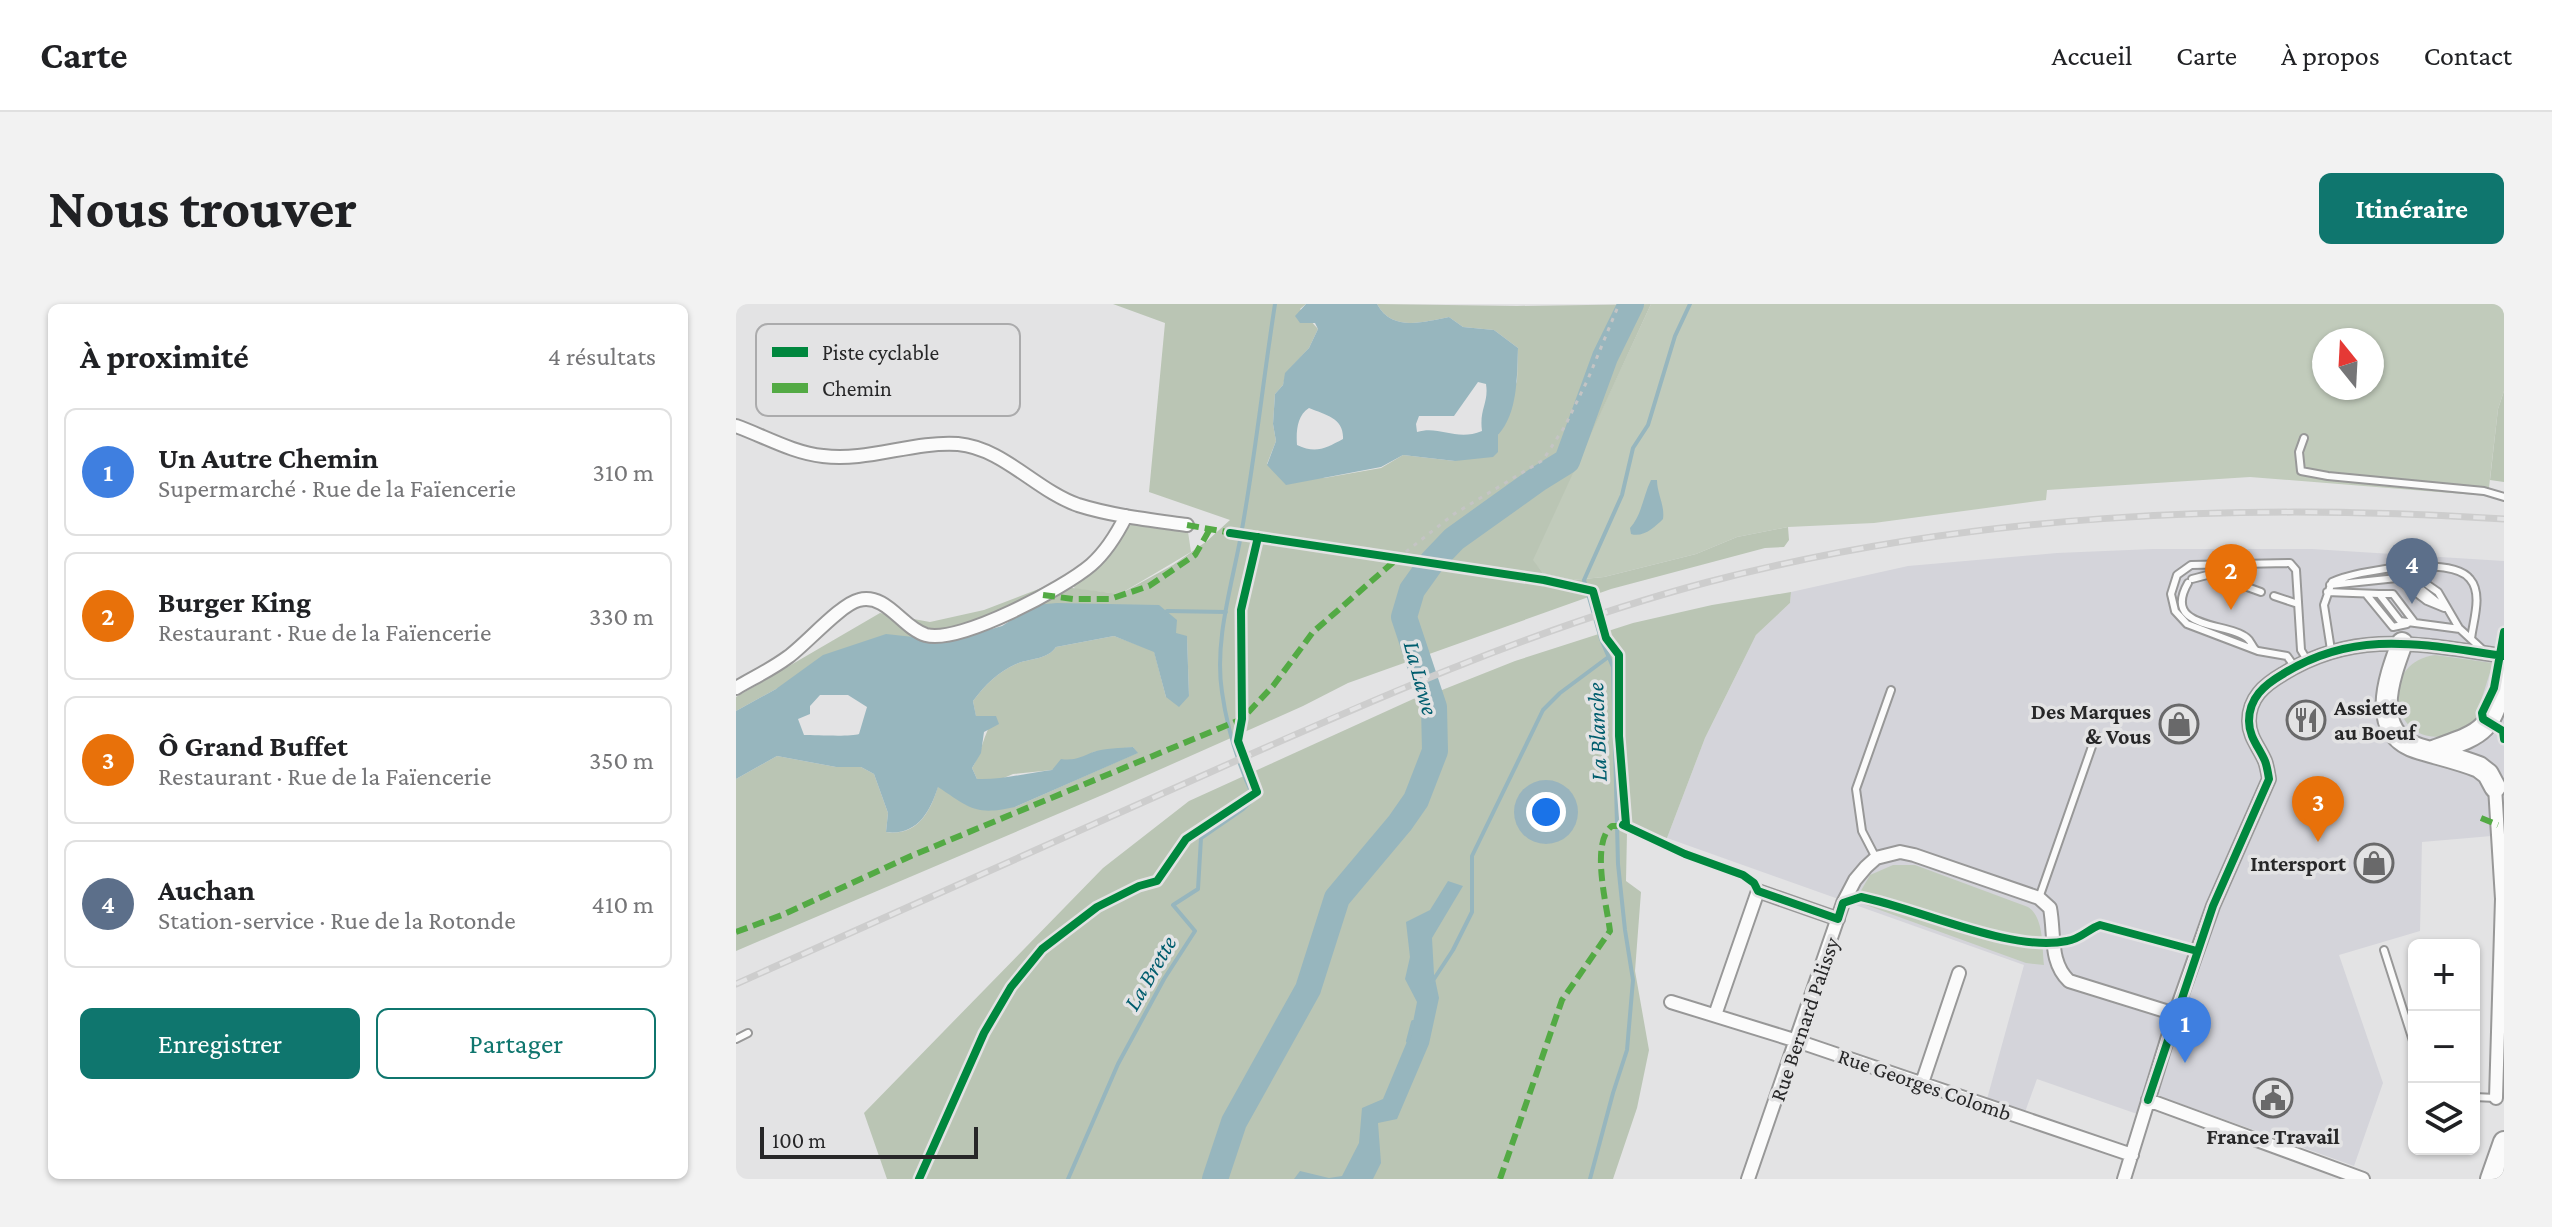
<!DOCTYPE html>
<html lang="fr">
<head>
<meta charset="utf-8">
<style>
  :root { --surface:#fff; --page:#f2f2f2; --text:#202124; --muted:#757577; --line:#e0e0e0; --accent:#0f766e }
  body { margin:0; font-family:"Crimson Pro",serif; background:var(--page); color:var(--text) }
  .controls { position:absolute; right:24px; bottom:24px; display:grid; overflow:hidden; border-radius:12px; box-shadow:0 2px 6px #0004 }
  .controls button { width:72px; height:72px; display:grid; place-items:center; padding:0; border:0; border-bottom:2px solid var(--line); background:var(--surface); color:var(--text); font:40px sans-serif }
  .compass { position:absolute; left:1576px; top:24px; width:72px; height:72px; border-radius:50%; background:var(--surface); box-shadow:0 2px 6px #0004; rotate:342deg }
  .scale { position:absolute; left:24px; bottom:20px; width:218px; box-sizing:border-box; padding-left:8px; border:4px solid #272728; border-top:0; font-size:22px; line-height:28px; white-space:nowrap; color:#272728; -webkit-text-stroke:6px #e3e3e4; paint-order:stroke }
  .you { position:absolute; left:810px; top:508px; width:28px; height:28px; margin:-20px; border:6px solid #fff; border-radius:50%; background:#1a73e8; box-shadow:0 0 0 12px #1a73e833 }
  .badge { display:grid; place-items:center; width:52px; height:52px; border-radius:50%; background:var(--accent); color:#fff; font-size:26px; font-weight:700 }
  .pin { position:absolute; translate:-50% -66px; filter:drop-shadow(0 2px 4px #0008) }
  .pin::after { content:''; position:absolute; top:42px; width:28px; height:24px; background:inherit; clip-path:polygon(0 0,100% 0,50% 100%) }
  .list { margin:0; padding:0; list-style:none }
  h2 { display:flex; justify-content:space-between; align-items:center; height:104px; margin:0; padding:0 32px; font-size:34px }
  h2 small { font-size:26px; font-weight:400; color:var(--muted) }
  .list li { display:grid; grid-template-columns:52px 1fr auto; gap:24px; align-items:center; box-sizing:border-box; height:128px; margin:0 16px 16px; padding:0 16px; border:2px solid var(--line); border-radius:12px }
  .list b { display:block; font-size:30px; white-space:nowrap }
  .list p { margin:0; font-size:26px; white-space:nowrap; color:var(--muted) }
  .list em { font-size:26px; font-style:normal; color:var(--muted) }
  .actions { display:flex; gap:16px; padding:24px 32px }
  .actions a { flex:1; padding:18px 0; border:2px solid var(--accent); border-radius:12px; text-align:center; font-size:28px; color:var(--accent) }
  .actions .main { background:var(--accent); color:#fff }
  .icon { flex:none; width:44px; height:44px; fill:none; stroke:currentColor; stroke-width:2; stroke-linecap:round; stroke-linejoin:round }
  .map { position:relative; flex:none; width:1768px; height:875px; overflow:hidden; border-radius:12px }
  header { display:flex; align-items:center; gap:48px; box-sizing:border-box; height:112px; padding:0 40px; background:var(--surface); border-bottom:2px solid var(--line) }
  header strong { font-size:38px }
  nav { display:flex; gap:44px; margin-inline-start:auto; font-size:28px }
  .intro { display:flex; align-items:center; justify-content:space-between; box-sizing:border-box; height:192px; padding:0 48px }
  h1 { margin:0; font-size:56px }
  .button { padding:20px 36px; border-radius:12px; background:var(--accent); color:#fff; font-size:28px; font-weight:700 }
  main { display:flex; gap:48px; padding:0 48px }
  aside { flex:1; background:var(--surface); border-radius:12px; box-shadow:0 2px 6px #0004 }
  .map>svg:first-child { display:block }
  .built { fill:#d4d4da }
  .green { fill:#c1cbbb; fill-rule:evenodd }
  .forest { fill:#bac5b4 }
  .water { fill:#97b6be; fill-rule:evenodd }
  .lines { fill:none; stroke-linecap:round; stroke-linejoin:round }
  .stream { stroke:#97b6be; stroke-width:4 }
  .river { stroke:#97b6be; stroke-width:26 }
  .lane-casing { stroke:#989898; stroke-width:10 }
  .street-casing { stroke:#989898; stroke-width:16 }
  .primary-casing { stroke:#989898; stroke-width:24 }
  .path { stroke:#c4c4c4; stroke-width:3; stroke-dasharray:4 6; stroke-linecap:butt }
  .lane { stroke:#fbfbfb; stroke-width:6 }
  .street { stroke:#fbfbfb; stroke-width:12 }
  .primary { stroke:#fbfbfb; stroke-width:20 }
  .rail-casing { stroke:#cdcdcd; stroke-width:7 }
  .rail { stroke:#e3e3e4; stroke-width:4; stroke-dasharray:12; stroke-linecap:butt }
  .quiet { stroke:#53aa44; stroke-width:6; stroke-dasharray:12 6; stroke-linecap:butt }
  .cycleway-casing { stroke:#e3e3e4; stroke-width:13 }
  .cycleway { stroke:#00873e; stroke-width:8 }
  .labels { text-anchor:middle; stroke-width:7; stroke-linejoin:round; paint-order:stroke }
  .poi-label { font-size:22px; font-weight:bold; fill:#272728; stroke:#e3e3e4; text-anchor:end }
  .street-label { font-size:22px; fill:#272728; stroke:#e3e3e4 }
  .water-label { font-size:24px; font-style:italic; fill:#005d6e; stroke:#e3e3e4 }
  .key { fill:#e3e3e4; stroke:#ababac; stroke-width:2 }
  .key-label { font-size:22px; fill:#272728 }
</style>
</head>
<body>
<header>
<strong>Carte</strong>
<nav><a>Accueil</a><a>Carte</a><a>À propos</a><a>Contact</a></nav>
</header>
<div class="intro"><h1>Nous trouver</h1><a class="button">Itinéraire</a></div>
<main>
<aside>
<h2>À proximité<small>4 résultats</small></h2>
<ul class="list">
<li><span class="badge" style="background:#3f7fe0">1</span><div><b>Un Autre Chemin</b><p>Supermarché · Rue de la Faïencerie</p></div><em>310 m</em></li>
<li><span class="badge" style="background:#e8710a">2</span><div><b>Burger King</b><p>Restaurant · Rue de la Faïencerie</p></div><em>330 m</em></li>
<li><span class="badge" style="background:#e8710a">3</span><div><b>Ô Grand Buffet</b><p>Restaurant · Rue de la Faïencerie</p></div><em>350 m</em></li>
<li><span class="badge" style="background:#5c6f8a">4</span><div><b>Auchan</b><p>Station-service · Rue de la Rotonde</p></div><em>410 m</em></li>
</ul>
<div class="actions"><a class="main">Enregistrer</a><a>Partager</a></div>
</aside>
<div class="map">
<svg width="1768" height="875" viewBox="0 0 1768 875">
  <rect width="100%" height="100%" fill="#e3e3e4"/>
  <path class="built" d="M1417,245H1576L1768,257V534L1767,531L1686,538L1684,627L1603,651L1647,779L1618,862L1412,788L1404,811L1301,775L1289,808L1251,795L1288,661L931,534L969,434L1020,331L1054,299L1055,288L1172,262L1321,249Z"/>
  <path class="green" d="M915,0H1768V87L1762,105L1752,192L1514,173L1311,186L1310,196L1138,219L1052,223L1001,233L960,250L868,273L837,276L807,269L796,256ZM1588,36H1636V84H1588Z
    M403,214L451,221L455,248L384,290L339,285L334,274Z
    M1699,351L1757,359L1738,419C1731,426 1725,427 1716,430C1656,449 1639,359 1699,351Z
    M1157,561H1179L1292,603C1308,613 1306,643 1308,661L1290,659L1119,597L1134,571Z"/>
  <path class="forest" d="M377,0H570L564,5L582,25L573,44L550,69L547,81L539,90L537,120L540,137L531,160L588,174L645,164L667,151L719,157L762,131L781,77L782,44L758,26L727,23L713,13C687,18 656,28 641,0L781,2L915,0L797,256L807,269L837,276L868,273L960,250L1001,233L1052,223L1053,236L1048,243L1029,244L875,285L612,379L567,402L371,489L0,647V475L41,452L100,463H125L138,470L152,509L150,528C181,533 195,507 202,482L279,503L401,449L397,443L357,448L350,454L334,456L316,466L277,470L263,476L241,475L236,464C248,445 246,431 260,412L240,413L237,397C249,381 262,368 280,360C294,354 311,356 320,343L378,332L418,347L430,393L453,392L451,333L299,301C264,323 233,338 191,336L40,385L0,407V393L144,309L194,318L248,306L313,281L384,290L437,261L471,237L494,216L413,188L429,19Z
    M1768,87V178L1754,176L1762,105Z
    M1055,288L1054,299L1020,331L969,434L931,534L891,528L890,577L905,588L899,667L913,746L901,804L877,875H151L128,809L367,564L453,497L686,391L701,388L779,357L897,319L976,301Z"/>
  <path class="water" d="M570,0H641C656,28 687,18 713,13L727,23L758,26L782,44C781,73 782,109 762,131V148L757,153L719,157L667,151L645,163L550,181L531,161L540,137L537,120L539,90L547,81L549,69L573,44L582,25L579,19H564L559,12ZM742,78L750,80C753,99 743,105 746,127C720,138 704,121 681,128L680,120L683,112H718ZM573,104C590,111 608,114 607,135C590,144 580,150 561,141C560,128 561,111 573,104Z
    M915,176H921C921,190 929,201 927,215C919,223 907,234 895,230L894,224C906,211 907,192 915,176Z
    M321,299L423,301L441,316L440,329L451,332L453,392L443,403L430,393L418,348L378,332L320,343C311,356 294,354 280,360C262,368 249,381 237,397L240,412H260L263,420L248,428L245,449L236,464L241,475C266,476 290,469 316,466L325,455C338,457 345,453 357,448C368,444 385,444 397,443L402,449L279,503C239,512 234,504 202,483C194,508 181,532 150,528L152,509L138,470L125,463H100L41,452L0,475V407L40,385L87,351L150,330L214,337L266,322L299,301ZM84,391H112L131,403L123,430C115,433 80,431 68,431L62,415L74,410V402Z
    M712,577L727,582L696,634L698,670L703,694L693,740L661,815L642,819L645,859L637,875H558L564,867L593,874L606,872L623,839L626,804L647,795L675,728L681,698L669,675L674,653L670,618L694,606Z"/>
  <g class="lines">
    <path class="stream" d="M431,307L490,308
      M696,678L717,646L736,608V552L807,406L824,389L871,354
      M672,737L677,718
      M332,875L382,760L428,675L459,627L437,601L462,585L465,534L507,505L518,494C503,462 491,424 486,388C478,337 496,281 505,231C519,154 527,77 539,0
      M854,875L877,789L891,746L897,676L889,626L882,560L877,363L865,335L848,276L886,191L897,144L912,121L939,32L954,0"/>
    <path class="river" d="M479,875L498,818L572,685L601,594L664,519L680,496L699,447L698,403L668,313L676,286L696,258L718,235L802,175L831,157L869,53L895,0"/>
    <g class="lane-casing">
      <path id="lane" d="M1568,134L1563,148L1565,167L1592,172L1748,187L1768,193
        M1661,274L1679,272L1702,288L1723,324
        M1456,275L1475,270L1525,288
        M1669,275L1674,276L1705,301
        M1452,279C1425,326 1493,318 1511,334C1515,337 1516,342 1519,345
        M1594,281L1661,274L1691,297L1708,304
        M1591,288L1643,290L1664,317L1679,319
        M1630,290L1657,323L1671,320
        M1643,290H1657L1679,319L1724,325L1748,347
        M1538,292L1562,300
        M1595,346L1588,301L1596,278C1620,266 1716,251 1734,275C1747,290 1737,317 1735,335
        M1558,362L1551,352L1522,347L1451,320L1439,307L1435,290L1441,271L1455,261L1554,259L1560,266L1565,346L1571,356
        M1140,554L1126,527L1120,485L1155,386
        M1303,594L1360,431
        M1648,646L1678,740
        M0,735L12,729
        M1738,793L1760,794"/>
    </g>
    <g class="street-casing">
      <path id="street" d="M0,122C28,132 57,149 87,152C131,158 177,137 222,140C267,144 301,187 342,201C377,212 415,216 451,221
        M0,384C17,374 36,365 52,353C70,340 105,300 123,296C151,289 166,324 190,331C224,340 328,284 355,261C371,247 381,230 390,212
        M1759,483L1766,595L1760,794
        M935,698L1061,737L1396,851
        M979,711L1022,587L1102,615
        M1186,779L1223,669
        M1412,796L1627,875
        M1012,875L1107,599L1119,576L1130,563L1140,554L1164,548L1178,551L1303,594L1314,604C1319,630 1313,658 1333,677L1439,710
        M1388,875L1439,710L1477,602L1533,475C1532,469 1531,462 1529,457C1523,443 1513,433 1513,417C1513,394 1528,381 1547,370C1620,324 1688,341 1768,352"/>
    </g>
    <g class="primary-casing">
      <path id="primary" d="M1666,339C1653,374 1632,430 1684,445C1704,451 1723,455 1743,463L1752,470L1759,483
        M1697,447C1750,428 1754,428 1768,372
        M1755,875L1768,838"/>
    </g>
    <path class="path" d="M662,254L718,210L807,156L829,122L852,75L883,0"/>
    <use href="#lane" class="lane"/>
    <use href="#street" class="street"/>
    <use href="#primary" class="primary"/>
    <g class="rail-casing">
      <path id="rail" d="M0,680C153,612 306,543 459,475C627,400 794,325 972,278C1232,210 1501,198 1768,215"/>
    </g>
    <use href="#rail" class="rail"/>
    <path class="quiet" d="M451,221L502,230
      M307,291L337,295H374L413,282L459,251L474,225
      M1745,514L1762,521
      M0,628L46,611L175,552L506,415L537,382L577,328L662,254
      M764,875L826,696L874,627C871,602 854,538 876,522H892"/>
    <g class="cycleway-casing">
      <path id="cycleway" d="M494,229L808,276L857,287L870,334L883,351V432L890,520
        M1768,328L1758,384L1746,409L1747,415L1767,427L1768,435
        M887,521L949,550L1007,571L1018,579L1022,587L1102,615L1107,599L1125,593C1184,605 1276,649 1331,637C1345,635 1352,625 1364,621L1461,647
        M1412,796L1477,602L1533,475C1532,469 1531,462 1529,457C1523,443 1513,433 1513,417C1513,394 1528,381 1547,370C1620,324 1688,341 1768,352
        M183,875L248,729L275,683L306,645L361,603L403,582L421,577L450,535L521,488L502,437L506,415L505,306L522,233"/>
    </g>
    <use href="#cycleway" class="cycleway"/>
  </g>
  <defs>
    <g id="restaurant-ring" transform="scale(2)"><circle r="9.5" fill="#e3e3e4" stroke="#69696a" stroke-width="1.5"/><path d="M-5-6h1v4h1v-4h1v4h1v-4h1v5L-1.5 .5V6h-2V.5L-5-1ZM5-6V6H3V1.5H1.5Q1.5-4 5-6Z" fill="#69696a"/></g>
    <g id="shop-ring" transform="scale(2)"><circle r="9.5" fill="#e3e3e4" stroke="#69696a" stroke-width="1.5"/><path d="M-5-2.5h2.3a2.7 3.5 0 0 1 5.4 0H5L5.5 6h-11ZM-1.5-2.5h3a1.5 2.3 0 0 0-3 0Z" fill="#69696a"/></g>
    <g id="civic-ring" transform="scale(2)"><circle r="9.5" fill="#e3e3e4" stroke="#69696a" stroke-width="1.5"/><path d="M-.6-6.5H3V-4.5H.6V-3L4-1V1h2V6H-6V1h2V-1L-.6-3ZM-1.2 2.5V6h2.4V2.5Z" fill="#69696a"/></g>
  </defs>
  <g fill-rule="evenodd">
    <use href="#restaurant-ring" x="1570" y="416"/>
    <use href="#shop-ring" x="1443" y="420"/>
    <use href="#shop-ring" x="1638" y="559"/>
    <use href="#civic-ring" x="1537" y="794"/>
  </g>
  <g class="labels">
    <g class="poi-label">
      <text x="1598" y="411" text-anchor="start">Assiette<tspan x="1598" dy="25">au Boeuf</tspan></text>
      <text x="1415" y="415">Des Marques<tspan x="1415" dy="25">&amp; Vous</tspan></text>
      <text x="1610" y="567">Intersport</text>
      <text x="1537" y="840" text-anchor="middle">France Travail</text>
    </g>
    <g class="street-label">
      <text transform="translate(1068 715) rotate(-71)" y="8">Rue Bernard Palissy</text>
      <text transform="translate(1189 780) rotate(19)" y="8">Rue Georges Colomb</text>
    </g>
    <g class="water-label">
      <text transform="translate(685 374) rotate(75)" y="8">La Lawe</text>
      <text transform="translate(861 428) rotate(-92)" y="8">La Blanche</text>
      <text transform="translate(414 669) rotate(-60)" y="8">La Brette</text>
    </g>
  </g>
  <rect x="20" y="20" width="264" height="92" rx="12" class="key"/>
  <rect x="36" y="43" width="36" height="10" fill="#00873e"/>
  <rect x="36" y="79" width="36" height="10" fill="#53aa44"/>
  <g class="key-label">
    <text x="86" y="56">Piste cyclable</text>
    <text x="86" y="92">Chemin</text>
  </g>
</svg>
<div class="controls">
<button>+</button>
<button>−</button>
<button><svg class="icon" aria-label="layers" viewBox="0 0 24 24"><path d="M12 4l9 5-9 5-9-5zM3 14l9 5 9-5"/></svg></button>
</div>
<svg class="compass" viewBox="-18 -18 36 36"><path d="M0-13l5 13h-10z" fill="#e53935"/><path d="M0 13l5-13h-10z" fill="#757577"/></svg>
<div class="scale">100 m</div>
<div class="you"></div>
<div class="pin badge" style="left:1449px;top:759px;background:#3f7fe0">1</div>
<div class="pin badge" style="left:1495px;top:306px;background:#e8710a">2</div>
<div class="pin badge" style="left:1582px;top:538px;background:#e8710a">3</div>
<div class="pin badge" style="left:1676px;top:300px;background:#5c6f8a">4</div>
</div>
</main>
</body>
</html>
